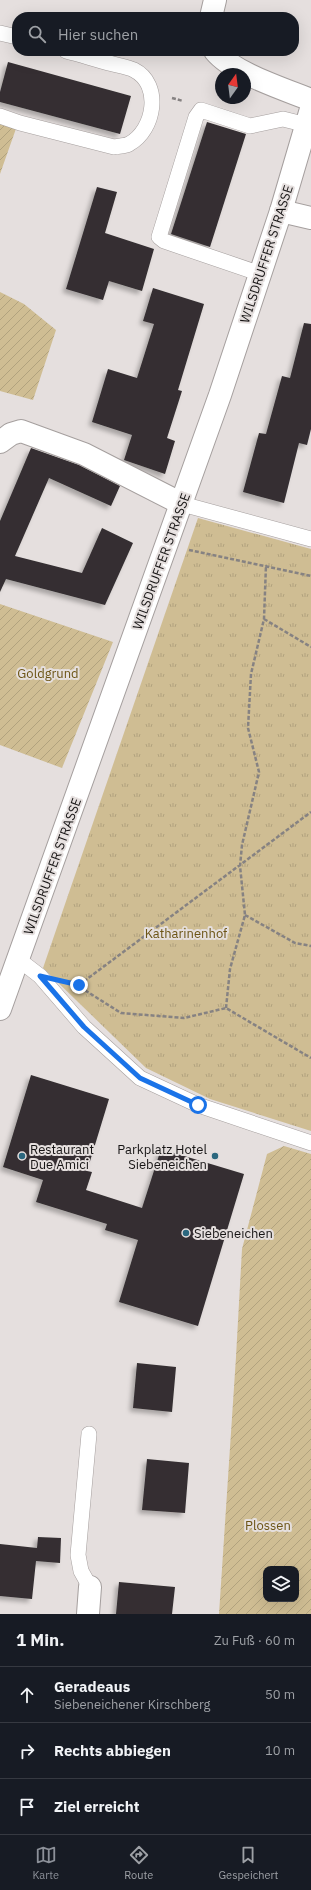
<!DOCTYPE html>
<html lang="de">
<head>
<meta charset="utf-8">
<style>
  :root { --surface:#171b24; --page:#242831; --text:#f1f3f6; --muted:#9ea1a6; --line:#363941; --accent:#8c9099 }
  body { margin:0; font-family:"IBM Plex Sans",sans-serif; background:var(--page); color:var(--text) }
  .controls { position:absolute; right:12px; bottom:12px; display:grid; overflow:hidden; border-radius:8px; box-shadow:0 4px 16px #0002 }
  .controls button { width:36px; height:36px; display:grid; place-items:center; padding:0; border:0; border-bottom:1px solid var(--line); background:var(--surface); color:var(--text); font:20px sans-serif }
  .compass { position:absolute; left:215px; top:68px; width:36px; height:36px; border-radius:50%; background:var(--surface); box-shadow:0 4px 16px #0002; rotate:14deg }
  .stop { position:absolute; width:12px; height:12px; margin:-9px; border:3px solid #1a73e8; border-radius:50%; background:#fff }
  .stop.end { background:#1a73e8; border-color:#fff; box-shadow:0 1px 4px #0008 }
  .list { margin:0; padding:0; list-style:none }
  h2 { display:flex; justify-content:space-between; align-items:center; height:52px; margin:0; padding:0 16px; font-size:17px }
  h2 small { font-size:13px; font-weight:400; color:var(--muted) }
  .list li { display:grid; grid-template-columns:26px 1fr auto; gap:12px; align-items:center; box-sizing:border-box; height:56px; padding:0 16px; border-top:1px solid var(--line) }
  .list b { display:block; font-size:15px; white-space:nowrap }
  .list p { margin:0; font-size:13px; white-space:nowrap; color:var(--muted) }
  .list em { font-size:13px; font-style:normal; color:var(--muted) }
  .icon { flex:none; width:22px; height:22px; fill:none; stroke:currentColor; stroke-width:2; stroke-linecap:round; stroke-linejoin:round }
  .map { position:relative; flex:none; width:311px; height:1614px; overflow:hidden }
  .search { position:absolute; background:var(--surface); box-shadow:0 4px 16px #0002; left:12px; right:12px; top:12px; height:44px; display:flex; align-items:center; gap:10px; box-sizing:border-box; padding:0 14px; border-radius:16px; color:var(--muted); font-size:15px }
  .sheet { height:220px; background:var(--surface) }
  nav { display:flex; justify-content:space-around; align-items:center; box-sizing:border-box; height:56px; border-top:1px solid var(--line); background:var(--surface); font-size:11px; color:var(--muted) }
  nav a { display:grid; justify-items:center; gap:2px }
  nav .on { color:var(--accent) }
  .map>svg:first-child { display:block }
  .park { fill:url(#park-tufts) }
  .garden { fill:url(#garden-furrows); fill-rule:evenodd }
  .building { fill:#342f31; filter:url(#shadow) }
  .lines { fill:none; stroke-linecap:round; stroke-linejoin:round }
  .lane-casing { stroke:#a59f9e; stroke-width:16 }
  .street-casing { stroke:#a59f9e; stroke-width:24 }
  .secondary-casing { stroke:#a59f9e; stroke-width:24 }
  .path { stroke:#868282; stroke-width:2.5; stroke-dasharray:4 2; stroke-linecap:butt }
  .lane { stroke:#fff; stroke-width:15 }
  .street { stroke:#fff; stroke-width:22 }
  .secondary { stroke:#fff; stroke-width:22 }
  .route { stroke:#1a73e8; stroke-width:5 }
  .poi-dot { fill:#2b677e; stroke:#e5dfde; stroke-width:1.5 }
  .labels { text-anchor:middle; stroke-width:4; stroke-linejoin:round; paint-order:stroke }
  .street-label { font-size:13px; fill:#161414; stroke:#e5dfde }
  .park-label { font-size:13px; fill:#6c5415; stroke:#e5dfde }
  .poi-label { font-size:13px; fill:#161414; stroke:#e5dfde; text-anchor:start }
</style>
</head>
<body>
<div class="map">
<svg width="311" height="1614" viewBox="0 0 311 1614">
  <defs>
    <pattern id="park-tufts" width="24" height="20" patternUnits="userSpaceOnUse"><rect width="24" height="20" fill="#cfbd93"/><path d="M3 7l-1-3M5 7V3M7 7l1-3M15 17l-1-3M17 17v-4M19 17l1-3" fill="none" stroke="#b1a27e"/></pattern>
    <pattern id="garden-furrows" width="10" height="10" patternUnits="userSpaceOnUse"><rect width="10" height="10" fill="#cfbd93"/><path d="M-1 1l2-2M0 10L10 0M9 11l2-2" fill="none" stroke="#b1a27e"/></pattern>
    <filter id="shadow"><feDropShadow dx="-3.5" dy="3.5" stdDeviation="2" flood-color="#0004"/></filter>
  </defs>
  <rect width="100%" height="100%" fill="#e5dfde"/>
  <path class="park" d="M198,518L311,549V1131L210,1099L146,1068L43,968Z"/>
  <path class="garden" d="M0,116L18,123L0,174Z
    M0,292L24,304L56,330L33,400L0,391Z
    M0,604L113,642L62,768L0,745Z
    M284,1146L311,1154V1614H219L236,1357L242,1249L267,1154ZM266,1569H296V1599H266Z"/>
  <path class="building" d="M8,62L131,96L120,134L0,102V92Z
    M207,122L246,134L210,247L171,234Z
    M97,187L117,192L105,233L154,249L142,291L109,281L103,300L66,289Z
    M153,288L204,304L178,390L182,391L167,438L175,441L165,474L124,460L132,435L92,422L108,369L137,378L154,324L143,321Z
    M304,323L311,324V429L307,445L299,443L284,503L243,492L259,433L266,434L282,376L290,378Z
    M31,448L79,465L120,486L111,506L49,478L15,556L82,573L102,528L133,543L105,605L6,579L0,592V521Z
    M31,1075L109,1099L87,1171L92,1172L86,1190L142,1208L161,1149L244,1174L198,1326L119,1302L138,1240L105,1230L107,1224L36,1202L43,1180L3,1167Z
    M137,1363L176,1367L172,1412L133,1408Z
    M147,1459L189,1463L185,1513L142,1510Z
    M38,1537L61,1538L60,1563L36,1561L32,1599L0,1596V1544L37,1548Z
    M119,1582L175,1587L172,1614H116Z"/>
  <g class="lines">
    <g class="lane-casing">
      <path id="lane" d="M0,33L17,37
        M0,116L20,123L114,147C119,146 125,146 129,144C155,130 162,84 134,70C128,67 120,66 113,64C97,60 82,55 66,51
        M261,274L164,241L159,237L196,117L201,110L250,126L283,119L311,126
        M182,504L311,539
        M18,959L40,976L84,1027L140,1078L198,1105L311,1143
        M89,1434L78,1555L81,1571L90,1587"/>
    </g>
    <g class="street-casing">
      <path id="street" d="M211,17L215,0
        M215,51C233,73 284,89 311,100
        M281,211L311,218
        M0,442L11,434L21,431L84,454L182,504
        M88,1614L90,1587"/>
    </g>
    <g class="secondary-casing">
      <path id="secondary" d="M0,1009L220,395L281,211L311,109"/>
    </g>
    <path class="path" d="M172,98L183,101
      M189,550L311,576
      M264,619L311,647
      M245,915L295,943L311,946
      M75,984L121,1013L184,1018L226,1008L311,1058
      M79,985L311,812
      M226,1008L230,969L245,915L240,866L242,845L259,772L248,728L251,674L264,619L266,565"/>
    <use href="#lane" class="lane"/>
    <use href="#street" class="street"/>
    <use href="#secondary" class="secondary"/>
  </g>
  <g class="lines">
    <path class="route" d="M79,985L40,976L84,1027L140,1078L198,1105"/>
  </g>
  <g class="poi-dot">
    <circle cx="22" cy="1156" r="4"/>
    <circle cx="215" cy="1156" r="4"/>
    <circle cx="186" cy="1233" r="4"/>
  </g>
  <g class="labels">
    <g class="street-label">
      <text transform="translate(266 254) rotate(-72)" y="5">WILSDRUFFER STRASSE</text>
      <text transform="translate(161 561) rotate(-70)" y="5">WILSDRUFFER STRASSE</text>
      <text transform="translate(52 866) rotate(-70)" y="5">WILSDRUFFER STRASSE</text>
    </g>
    <g class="park-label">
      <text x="48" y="678">Goldgrund</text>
      <text x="186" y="938">Katharinenhof</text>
      <text x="268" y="1530">Plossen</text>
    </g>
    <g class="poi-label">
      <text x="30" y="1154">Restaurant<tspan x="30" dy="15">Due Amici</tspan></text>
      <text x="207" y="1154" text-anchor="end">Parkplatz Hotel<tspan x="207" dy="15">Siebeneichen</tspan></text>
      <text x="194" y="1238">Siebeneichen</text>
    </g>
  </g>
</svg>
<div class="controls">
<button><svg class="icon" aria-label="layers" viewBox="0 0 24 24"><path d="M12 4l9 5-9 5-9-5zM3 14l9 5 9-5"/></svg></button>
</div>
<svg class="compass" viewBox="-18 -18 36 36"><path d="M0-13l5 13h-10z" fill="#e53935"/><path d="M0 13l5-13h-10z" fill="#9ea1a6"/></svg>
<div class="stop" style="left:198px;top:1105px"></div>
<div class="stop end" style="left:79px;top:985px"></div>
<div class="search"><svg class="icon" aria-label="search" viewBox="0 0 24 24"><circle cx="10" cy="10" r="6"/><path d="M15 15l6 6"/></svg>Hier suchen</div>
</div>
<section class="sheet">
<h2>1 Min.<small>Zu Fuß · 60 m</small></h2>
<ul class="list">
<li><svg class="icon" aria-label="ahead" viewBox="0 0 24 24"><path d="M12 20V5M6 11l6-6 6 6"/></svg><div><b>Geradeaus</b><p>Siebeneichener Kirschberg</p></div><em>50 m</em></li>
<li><svg class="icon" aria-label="right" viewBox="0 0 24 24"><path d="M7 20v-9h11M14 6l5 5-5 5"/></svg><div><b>Rechts abbiegen</b></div><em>10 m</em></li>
<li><svg class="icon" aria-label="arrive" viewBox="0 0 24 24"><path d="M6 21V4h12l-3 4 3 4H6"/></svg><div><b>Ziel erreicht</b></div></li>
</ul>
</section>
<nav>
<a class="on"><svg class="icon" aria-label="map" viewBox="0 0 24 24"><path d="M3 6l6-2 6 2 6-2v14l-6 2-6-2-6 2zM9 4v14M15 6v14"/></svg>Karte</a>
<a><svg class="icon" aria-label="directions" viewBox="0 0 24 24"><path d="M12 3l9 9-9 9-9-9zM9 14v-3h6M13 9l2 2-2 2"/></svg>Route</a>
<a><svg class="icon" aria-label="saved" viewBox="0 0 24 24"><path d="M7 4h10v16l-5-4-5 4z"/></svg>Gespeichert</a>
</nav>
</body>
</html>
